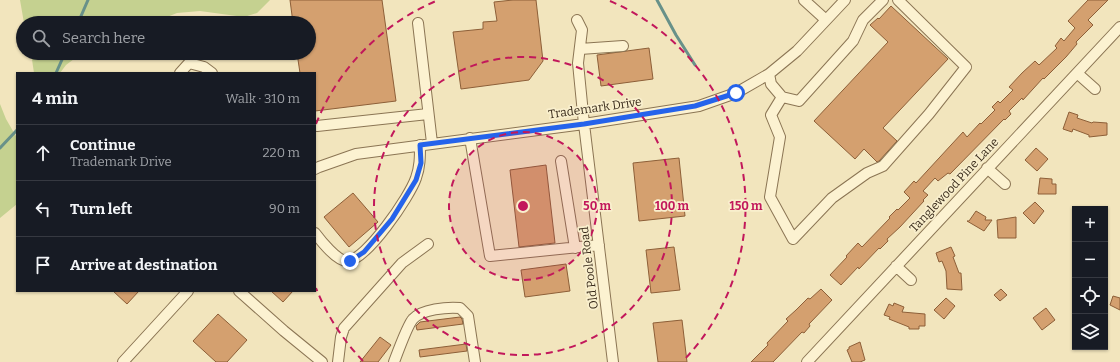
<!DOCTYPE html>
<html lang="en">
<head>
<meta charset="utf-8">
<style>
  :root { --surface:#171b24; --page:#242831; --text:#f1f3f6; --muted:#9ea1a6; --line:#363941 }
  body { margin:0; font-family:Bitter,serif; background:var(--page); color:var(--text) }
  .controls { position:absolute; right:12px; bottom:12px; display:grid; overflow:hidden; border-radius:0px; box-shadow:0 1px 3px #0004 }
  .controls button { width:36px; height:36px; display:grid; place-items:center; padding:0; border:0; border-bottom:1px solid var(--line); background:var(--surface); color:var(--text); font:20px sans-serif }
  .stop { position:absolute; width:12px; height:12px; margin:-9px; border:3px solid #2563eb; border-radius:50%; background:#fff }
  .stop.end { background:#2563eb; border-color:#fff; box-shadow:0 1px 4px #0008 }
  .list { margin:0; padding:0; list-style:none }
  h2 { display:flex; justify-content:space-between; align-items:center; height:52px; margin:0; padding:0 16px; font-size:17px }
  h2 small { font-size:13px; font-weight:400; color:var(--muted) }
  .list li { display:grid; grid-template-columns:26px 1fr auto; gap:12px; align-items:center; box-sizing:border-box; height:56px; padding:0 16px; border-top:1px solid var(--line) }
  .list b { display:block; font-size:15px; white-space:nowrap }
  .list p { margin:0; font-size:13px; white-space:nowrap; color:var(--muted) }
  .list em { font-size:13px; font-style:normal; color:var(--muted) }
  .icon { flex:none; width:22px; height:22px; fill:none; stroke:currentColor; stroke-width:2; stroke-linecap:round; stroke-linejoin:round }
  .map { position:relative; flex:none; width:1120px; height:362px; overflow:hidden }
  .search { position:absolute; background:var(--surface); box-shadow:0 1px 3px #0004; left:16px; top:16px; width:300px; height:44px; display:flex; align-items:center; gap:10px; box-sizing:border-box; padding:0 14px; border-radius:22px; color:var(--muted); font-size:15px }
  .panel { position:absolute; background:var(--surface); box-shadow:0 1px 3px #0004; left:16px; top:72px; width:300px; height:220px; border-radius:0px }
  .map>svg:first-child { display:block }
  .green { fill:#c5d190 }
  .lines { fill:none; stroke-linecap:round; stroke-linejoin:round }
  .stream { stroke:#689189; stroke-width:3 }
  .building { fill:#d4a06f; stroke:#8d5f38 }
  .minor-casing { stroke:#8b7554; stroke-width:12 }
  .minor { stroke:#fcf2d1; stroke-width:10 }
  .route { stroke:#2563eb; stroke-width:5 }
  .ring { fill:none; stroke:#c2185b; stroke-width:2; stroke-dasharray:7 5 }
  .labels { text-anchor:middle; stroke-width:3.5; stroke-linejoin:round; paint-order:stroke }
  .street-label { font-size:12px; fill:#392b1b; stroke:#f9efcd }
  .centre { fill:#c2185b; stroke:#f9efcd; stroke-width:2 }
  .ring-label { font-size:12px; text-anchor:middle; font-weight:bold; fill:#c2185b; stroke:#f9efcd; stroke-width:3.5; stroke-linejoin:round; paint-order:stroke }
</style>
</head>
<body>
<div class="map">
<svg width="1120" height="362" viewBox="0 0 1120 362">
  <rect width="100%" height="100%" fill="#f2e5bd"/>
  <path class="green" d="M20,0H270L257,13L244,17L200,11L177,13L152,23H24Z
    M31,53H82L66,65L60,73H34Z
    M0,104L6,119L17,138V204L0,218Z"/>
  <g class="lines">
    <path class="stream" d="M657,0L676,35L695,65
      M78,23L88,0
      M56,73L65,53
      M0,148L17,130"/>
  </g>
  <path class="building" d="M290,0H382L396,101L315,111V73H300L297,53H309V23H293Z
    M513,0H536L543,61L529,80L461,89L453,32L483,29V22L497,21L494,2Z
    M1088,0H1108L1088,20L1093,25L1076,42L1077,44L1066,57L1044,79L1043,78L1023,100L1022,98L1009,111L1011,114L1005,120L1004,119L950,174L948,173L938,181L935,178L923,191L928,195L923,200L924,201L900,227L887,239L888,241L880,249L879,248L859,269L858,267L841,285L830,275L847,257L846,256L858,243L862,247L890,218L889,217L897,209L898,210L910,198L904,192L914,181L916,183L963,132L967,137L980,123L981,124L995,110L992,107L998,101L1000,103L1013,90L1009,87L1022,73L1035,61L1039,65L1057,48L1055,46L1061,38L1064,41L1075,28L1068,21Z
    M891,6L948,59L883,128L897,141L879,161L877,162L864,149L855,159L814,121L888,42L870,25L878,18L879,19Z
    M649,48L653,79L601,86L597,55Z
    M1069,112L1078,115L1077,118L1092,123L1093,122L1107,123V135L1089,137V135L1073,129L1072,132L1063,129Z
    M1036,148L1048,159L1037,171L1025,160Z
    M679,158L685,216L639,221L633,163Z
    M546,165L555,243L519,247L510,170Z
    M1040,178L1052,179V184H1056V194H1038Z
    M353,193L378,222L349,247L324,217Z
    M1035,202L1044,211L1034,224L1023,213Z
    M976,211L986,217L985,220H992L984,231L967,221H969Z
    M1016,217V238H998L997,220Z
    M674,247L680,290L651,293L646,250Z
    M951,247L955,256L953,257L959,273H961L962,290L947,289L946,271L942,261L939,262L936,253Z
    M566,264L570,291L525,297L521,270Z
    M821,289L832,300L810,323L809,324L810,326L804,333L802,332L773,362H751L768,345L767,343L788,321L786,319L796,310L808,298L810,299Z
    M1001,289L1007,295L1000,301L994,295Z
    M113,291H139L127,304Z
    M271,291H293L283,302Z
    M1113,296L1120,298V310L1110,305Z
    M946,298L955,306L944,319L934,310Z
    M894,303L904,307L902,312L925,314V326H919V329H909V327L889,319L890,317L884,315L889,304L893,306Z
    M1046,308L1055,320L1042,330L1033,318Z
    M218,314L247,340L227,362H216L193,341Z
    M460,317L462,319L463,324L417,330L416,326L420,322Z
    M682,320L687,362H658L653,323Z
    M380,337L391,345L378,362H360Z
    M860,342L865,360L860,362H852L847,350L849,349V347Z
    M466,344L467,351L420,357L419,350Z"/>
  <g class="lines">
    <g class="minor-casing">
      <path id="minor" d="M804,0L826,20
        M577,20L582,30L578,63L584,124L613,362
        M418,23L432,143
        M580,49L623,46
        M180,73L189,63L204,67L212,73
        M1077,73L1095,89
        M769,74L771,84L782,97L771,115L780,137L770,197L793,239L832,198L867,173L883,166L929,114L966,67L898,0
        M782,97L799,101L853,41L863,20L883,0
        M317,126L428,114
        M470,138L490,256L599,245
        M561,161L575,248
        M987,168L1005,184
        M315,169L319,167L356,154L584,124L699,106L736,93L769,74L797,51L845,0
        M315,233C321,241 337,261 347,261C366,261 410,196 416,178C420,167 420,157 420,145
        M896,266L911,280
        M239,291L284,331L322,362
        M123,362L188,291
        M338,362L341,337L344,328L402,263L428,244
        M394,362C397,354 408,324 413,319C422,309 447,307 460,308L468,316L475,362
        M807,362L1120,27"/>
    </g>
    <use href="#minor" class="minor"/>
  </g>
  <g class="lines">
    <path class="route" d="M350,261L364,252L392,219L416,180L421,163L420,145L584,124L695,106L736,93"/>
  </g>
  <circle cx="523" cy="206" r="74" fill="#c2185b" fill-opacity=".12"/>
  <g class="ring">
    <circle cx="523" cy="206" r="74"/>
    <circle cx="523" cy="206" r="149"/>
    <path d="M363 361A223 223 0 0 1 316 288M316 124A223 223 0 0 1 436 1M610 1A223 223 0 0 1 683 361"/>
  </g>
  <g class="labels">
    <g class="street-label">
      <text transform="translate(595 108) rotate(-8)" y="4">Trademark Drive</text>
      <text transform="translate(954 185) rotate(-47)" y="4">Tanglewood Pine Lane</text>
      <text transform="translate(589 268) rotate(-97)" y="4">Old Poole Road</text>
    </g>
  </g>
  <circle cx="523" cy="206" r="6" class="centre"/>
  <g class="ring-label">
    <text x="597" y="210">50 m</text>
    <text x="672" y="210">100 m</text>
    <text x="746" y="210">150 m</text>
  </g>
</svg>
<div class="controls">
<button>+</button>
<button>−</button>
<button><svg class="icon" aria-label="locate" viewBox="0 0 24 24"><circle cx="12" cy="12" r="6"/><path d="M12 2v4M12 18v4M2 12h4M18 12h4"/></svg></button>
<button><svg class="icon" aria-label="layers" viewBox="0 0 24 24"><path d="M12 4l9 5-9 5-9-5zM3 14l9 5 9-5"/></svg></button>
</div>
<div class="stop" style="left:736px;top:93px"></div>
<div class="stop end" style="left:350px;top:261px"></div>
<div class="search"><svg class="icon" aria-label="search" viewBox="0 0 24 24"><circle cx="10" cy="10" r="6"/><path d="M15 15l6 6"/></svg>Search here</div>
<section class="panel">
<h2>4 min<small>Walk · 310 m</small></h2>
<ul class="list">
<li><svg class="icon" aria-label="ahead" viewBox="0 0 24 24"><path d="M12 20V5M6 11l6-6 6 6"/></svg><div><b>Continue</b><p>Trademark Drive</p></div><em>220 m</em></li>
<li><svg class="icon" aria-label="left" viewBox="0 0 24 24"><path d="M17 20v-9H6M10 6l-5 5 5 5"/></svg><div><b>Turn left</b></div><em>90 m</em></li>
<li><svg class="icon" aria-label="arrive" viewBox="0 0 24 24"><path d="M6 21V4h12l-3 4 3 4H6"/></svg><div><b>Arrive at destination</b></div></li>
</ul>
</section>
</div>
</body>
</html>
